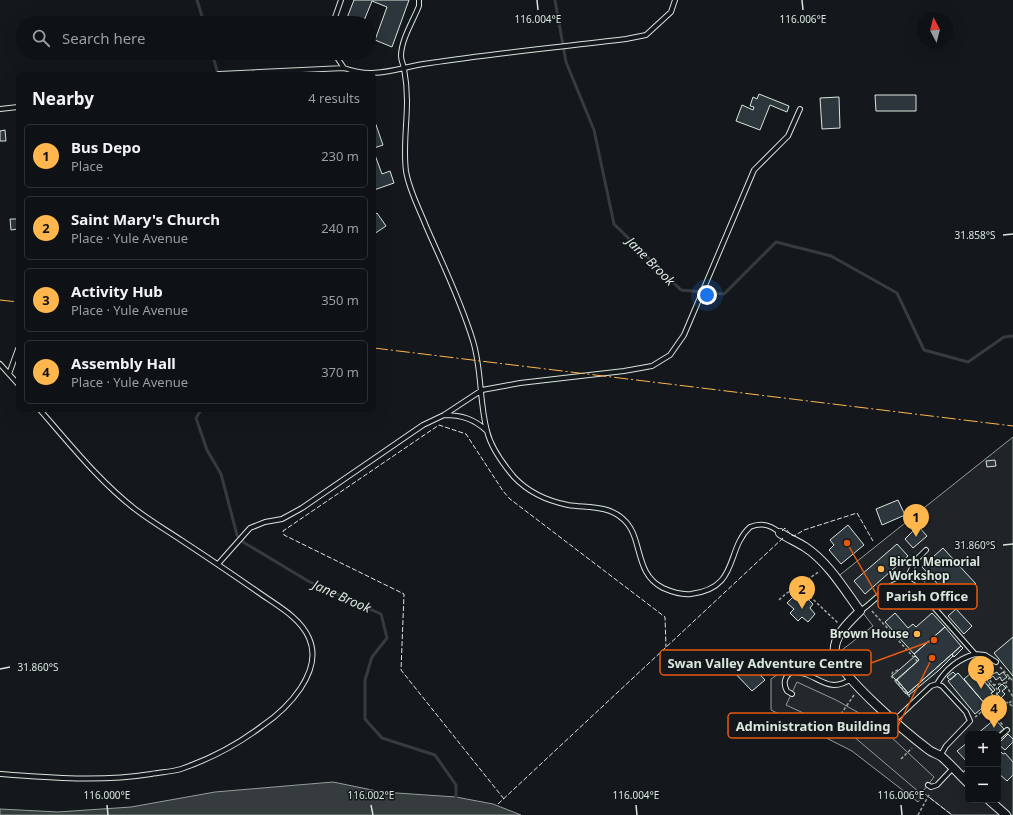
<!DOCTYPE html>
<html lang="en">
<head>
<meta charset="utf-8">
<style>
  :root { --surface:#0f1215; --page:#181b1e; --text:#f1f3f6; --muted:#9b9ea0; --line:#2f3234; --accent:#ffb74d }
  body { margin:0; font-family:"Noto Sans",sans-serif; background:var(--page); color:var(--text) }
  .controls { position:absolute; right:12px; bottom:12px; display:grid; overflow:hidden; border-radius:6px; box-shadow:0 4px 16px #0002 }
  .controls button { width:36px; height:36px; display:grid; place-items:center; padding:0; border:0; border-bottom:1px solid var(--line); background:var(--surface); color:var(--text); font:20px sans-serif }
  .compass { position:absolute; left:917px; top:12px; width:36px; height:36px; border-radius:50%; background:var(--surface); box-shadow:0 4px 16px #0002; rotate:353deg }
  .you { position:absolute; left:707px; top:295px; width:14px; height:14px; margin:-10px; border:3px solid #fff; border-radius:50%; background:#1a73e8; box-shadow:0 0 0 6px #1a73e833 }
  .badge { display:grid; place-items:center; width:26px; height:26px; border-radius:50%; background:var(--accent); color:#111; font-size:13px; font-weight:700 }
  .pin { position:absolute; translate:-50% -33px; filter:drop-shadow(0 1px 2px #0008) }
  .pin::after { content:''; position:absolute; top:21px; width:14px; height:12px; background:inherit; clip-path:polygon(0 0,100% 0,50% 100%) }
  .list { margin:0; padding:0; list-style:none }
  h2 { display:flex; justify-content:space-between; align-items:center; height:52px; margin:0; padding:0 16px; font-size:17px }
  h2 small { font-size:13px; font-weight:400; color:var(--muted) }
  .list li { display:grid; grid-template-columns:26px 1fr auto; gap:12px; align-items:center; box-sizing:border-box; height:64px; margin:0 8px 8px; padding:0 8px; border:1px solid var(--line); border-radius:6px }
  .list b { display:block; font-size:15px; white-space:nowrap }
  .list p { margin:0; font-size:13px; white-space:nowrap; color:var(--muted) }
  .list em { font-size:13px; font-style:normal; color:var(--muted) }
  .icon { flex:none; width:22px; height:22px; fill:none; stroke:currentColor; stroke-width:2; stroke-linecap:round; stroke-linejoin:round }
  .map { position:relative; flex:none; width:1013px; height:815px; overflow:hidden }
  .search { position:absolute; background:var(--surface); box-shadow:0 4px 16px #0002; left:16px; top:16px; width:360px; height:44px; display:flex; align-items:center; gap:10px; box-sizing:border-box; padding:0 14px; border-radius:22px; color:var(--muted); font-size:15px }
  .panel { position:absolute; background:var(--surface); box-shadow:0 4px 16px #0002; left:16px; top:72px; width:360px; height:340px; border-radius:6px }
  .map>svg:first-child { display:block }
  .green { fill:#202428; stroke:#939e99; fill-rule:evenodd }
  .parking { fill:#24282b; stroke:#939e99 }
  .water { fill:#363b3e; stroke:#939e99 }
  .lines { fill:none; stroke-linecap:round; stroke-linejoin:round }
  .stream { stroke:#363b3e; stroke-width:3 }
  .building { fill:#2c363c; stroke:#d8e6dc }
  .service-casing { stroke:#d8e6dc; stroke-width:6 }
  .minor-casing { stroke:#d8e6dc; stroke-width:10 }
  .path { stroke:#9da8a2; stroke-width:1.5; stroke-dasharray:3 2; stroke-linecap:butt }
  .service { stroke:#14181c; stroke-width:4 }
  .minor { stroke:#14181c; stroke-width:8 }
  .fence { stroke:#d8e6dc; stroke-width:1; stroke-dasharray:5 2; stroke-linecap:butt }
  .power { stroke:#ffb74d; stroke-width:1; stroke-dasharray:14 3 2 3; stroke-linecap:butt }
  .ticks { fill:none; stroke:#d8e6dc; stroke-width:1.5 }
  .poi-dot { fill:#ffb74d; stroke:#14181c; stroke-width:1.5 }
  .labels { text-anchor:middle; stroke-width:3; stroke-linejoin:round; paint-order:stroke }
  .poi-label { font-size:12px; font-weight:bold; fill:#d8e6dc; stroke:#14181c; text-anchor:start }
  .water-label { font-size:13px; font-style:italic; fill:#d8e6dc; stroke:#14181c }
  .ticks-label { font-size:10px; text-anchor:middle; fill:#d8e6dc; stroke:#14181c; stroke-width:3; stroke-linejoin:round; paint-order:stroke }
  .leader { fill:none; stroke:#e8590c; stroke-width:1.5 }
  .callout-dot { fill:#e8590c; stroke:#14181c; stroke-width:1.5 }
  .callout { fill:#14181c; stroke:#e8590c; stroke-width:1.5 }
  .callout-label { font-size:13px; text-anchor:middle; font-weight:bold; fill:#d8e6dc }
</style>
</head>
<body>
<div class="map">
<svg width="1013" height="815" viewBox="0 0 1013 815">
  <rect width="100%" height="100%" fill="#14181c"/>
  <path class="green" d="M1013,437V815H952L925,794L918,802L852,751L771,710V679L807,654L829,660L873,626L836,578ZM968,734H998V800H968Z"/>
  <path class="parking" d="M797,682L836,700L875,722L934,777L924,790L919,792L853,736L786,705Z"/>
  <path class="water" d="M333,782L382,792L456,797L493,804L521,815H0V809L58,812L131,807L215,792Z"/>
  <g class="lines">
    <path class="stream" d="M197,0L204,23
      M555,0L566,62L594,130L614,224L681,290L724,294L776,242L831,256L897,293L924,350L968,362L1004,337L1013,336
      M212,53L218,74
      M201,410L196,418L207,450L221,474L237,535L243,542L308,581L381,614L387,638L372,657L365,680V719L382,738L435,755L456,785V800"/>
  </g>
  <path class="building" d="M354,0H409L392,47L375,40L387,7L372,1L363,23H345Z
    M759,94L789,106L787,112L770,105L760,130L736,121L742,105L753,110L754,107L750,106L753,97L757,99Z
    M875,95H916V111H876Z
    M839,97L840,128L822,129L820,98Z
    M374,119L383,145L374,148Z
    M5,130L6,141H0V131Z
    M375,155L382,174L390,171L394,183L374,190Z
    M377,213L386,226L374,234V215Z
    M10,219H17L18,229L11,230Z
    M995,460L996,466L987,467L986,461Z
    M898,500L905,515L882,525L876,509Z
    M848,525L864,545L841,564L829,550L834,545L830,540Z
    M918,526L927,536L913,548L905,539Z
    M897,544L908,556L865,594L854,581Z
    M943,548L976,584L955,603L922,567Z
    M795,595L802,601L806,597L813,604L810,608L815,614L808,622L802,617L798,621L790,613L794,609L787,603Z
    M956,609L972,626L964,634L948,616Z
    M895,613L908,628L913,624L916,627L932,613L945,627L914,654L885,622Z
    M945,627L961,646L908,693L897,680L919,660L914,654Z
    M1013,637V676L994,653Z
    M961,646L963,648L954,657L952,654Z
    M741,654L765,680L752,691L728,666Z
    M952,654L953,656L938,671L909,695L907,694Z
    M915,656L919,660L896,680L892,676Z
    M979,666L985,673L984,674L978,667Z
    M978,667L984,674L981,677L993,692L991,693L995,698L986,705L964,679Z
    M991,671L993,674L997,672L999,675L1003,672L1007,677L1002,681L1000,677L996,680L993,676L990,679L987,674Z
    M953,672L956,675L950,680L947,677Z
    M958,673L986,705L975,714L948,681Z
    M985,678L995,690L993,692L983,680Z
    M897,680L908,693L906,694L895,681Z
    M1002,684L1006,688L1002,691L1005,694L1001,698L997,694L1000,691L998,688Z
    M995,719L1004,729L998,734H977Z
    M1008,734L1013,739V742L1005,750L998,744Z
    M968,742V761L967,762L957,751Z
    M998,749L1003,754L1005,753L1013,762V775L1007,781L998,773Z"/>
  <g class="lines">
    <g class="service-casing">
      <path id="service" d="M419,0V6C413,21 401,40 401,56C401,60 403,64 404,68C406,79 407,90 407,101C407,124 403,148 406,171C409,190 419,208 426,226C442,263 461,301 473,341C482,370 479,401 487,431C491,448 503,464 514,477C528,492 548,501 568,505C587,508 608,505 623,519C644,537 633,573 663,588C672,592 681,595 691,594C740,588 725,550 750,527C762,522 771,525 780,533
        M333,23L341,0
        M334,53L344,68
        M219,74L344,68C376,80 398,67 430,63C495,53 561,47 626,39L646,35L671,12L675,0
        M0,109L18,107
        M0,364L18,384
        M9,374L18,349
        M444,415C462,415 474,419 487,431
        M218,564L250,528L265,522L282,519L302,508L423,425L444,415L482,390L520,383L624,371L652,366L670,355L684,335L754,170L788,136L800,109
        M906,580L916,560L926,550
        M860,611C876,602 897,569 916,587L975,654L985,655L996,662
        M937,684C946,669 958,659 975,654
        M792,694L787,691C783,684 784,676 792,672C817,671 826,696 851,679
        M895,720L931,686L937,684L942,686L966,712L970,721L946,746L940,756
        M998,738L1007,730
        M0,774C51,778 101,782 151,774C161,772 171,772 181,769C210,759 237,745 262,726C287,709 324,672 309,638C300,617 276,605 258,592C232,574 207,557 181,540C166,530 149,520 135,509C99,481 70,444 40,410
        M962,777L968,771
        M928,785L931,787L937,785L953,768"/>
    </g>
    <g class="minor-casing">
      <path id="minor" d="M780,533C788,538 797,542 805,547C828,562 844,589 860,611C849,622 832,637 835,654C839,676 909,735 929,750C933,753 938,754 942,757C951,765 959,774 968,783
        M989,800L1006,815"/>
    </g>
    <path class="path" d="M799,586L838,623
      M923,587L927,573
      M779,600C791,588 806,581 820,571
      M872,611L917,661
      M1000,667L1013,681
      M993,668H989L984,673L997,689L996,702
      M898,670L893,672L891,676L910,697
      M1010,677L1005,684L1013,697
      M993,685L1005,683
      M988,686L992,683
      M1000,703L999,721L1003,725
      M1009,703L1013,700
      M841,714L854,695
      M975,717C986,709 1000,693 1013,707
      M870,732L880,720
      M901,759L912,748
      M918,815L930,793"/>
    <use href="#service" class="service"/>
    <use href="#minor" class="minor"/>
    <path class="fence" d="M782,531L785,528L791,535L794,536L804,530L857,513L873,541
      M930,798L952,815
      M504,799L401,670L404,594L284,535L283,531L439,425L466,434L503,491L510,499L665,617L666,647
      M498,804L783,538L782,537"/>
    <path class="power" d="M0,300L18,302
      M374,348L1013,426"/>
  </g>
  <path class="ticks" d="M537,0L538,10M802,0L803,10M1003,235L1013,234M1003,545L1013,544M0,669L10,667M107,805L108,815M371,805L373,815M636,805L637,815M901,805L902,815"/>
  <g class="poi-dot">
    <circle cx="881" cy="569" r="4"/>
    <circle cx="917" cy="634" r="4"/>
  </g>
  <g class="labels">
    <g class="poi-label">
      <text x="889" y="566">Birch Memorial<tspan x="889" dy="14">Workshop</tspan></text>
      <text x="909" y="638" text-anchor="end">Brown House</text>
    </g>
    <g class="water-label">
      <text transform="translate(651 261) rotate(45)" y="5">Jane Brook</text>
      <text transform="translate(342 596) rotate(24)" y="5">Jane Brook</text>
    </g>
  </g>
  <g class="ticks-label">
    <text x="538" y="23">116.004°E</text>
    <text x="803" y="23">116.006°E</text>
    <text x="975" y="239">31.858°S</text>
    <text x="975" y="549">31.860°S</text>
    <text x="38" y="671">31.860°S</text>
    <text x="107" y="799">116.000°E</text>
    <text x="371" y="799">116.002°E</text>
    <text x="636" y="799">116.004°E</text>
    <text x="901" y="799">116.006°E</text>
  </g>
  <path class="leader" d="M847 543L878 597M934 640L871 663M932 658L898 726"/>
  <g class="callout-dot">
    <circle cx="847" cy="543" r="4"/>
    <circle cx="934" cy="640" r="4"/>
    <circle cx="932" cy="658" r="4"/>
  </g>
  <g class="callout">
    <rect x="878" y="584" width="99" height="25" rx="4"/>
    <rect x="660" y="650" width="211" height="25" rx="4"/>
    <rect x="728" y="713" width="170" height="25" rx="4"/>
  </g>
  <g class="callout-label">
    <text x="927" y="601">Parish Office</text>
    <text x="765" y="668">Swan Valley Adventure Centre</text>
    <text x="813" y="731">Administration Building</text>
  </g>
</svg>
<div class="controls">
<button>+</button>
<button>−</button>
</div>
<svg class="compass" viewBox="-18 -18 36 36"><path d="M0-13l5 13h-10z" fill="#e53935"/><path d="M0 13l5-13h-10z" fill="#9b9ea0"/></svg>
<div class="you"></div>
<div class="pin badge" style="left:916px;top:537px">1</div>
<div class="pin badge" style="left:802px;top:609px">2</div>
<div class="pin badge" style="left:981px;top:689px">3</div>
<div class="pin badge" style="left:994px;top:728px">4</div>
<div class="search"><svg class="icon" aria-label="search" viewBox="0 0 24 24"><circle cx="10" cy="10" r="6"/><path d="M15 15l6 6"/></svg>Search here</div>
<section class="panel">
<h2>Nearby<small>4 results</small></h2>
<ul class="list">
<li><span class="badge">1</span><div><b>Bus Depo</b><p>Place</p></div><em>230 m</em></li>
<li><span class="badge">2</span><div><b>Saint Mary's Church</b><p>Place · Yule Avenue</p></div><em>240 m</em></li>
<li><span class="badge">3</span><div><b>Activity Hub</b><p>Place · Yule Avenue</p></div><em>350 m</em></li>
<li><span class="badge">4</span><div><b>Assembly Hall</b><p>Place · Yule Avenue</p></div><em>370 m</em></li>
</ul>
</section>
</div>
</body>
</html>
